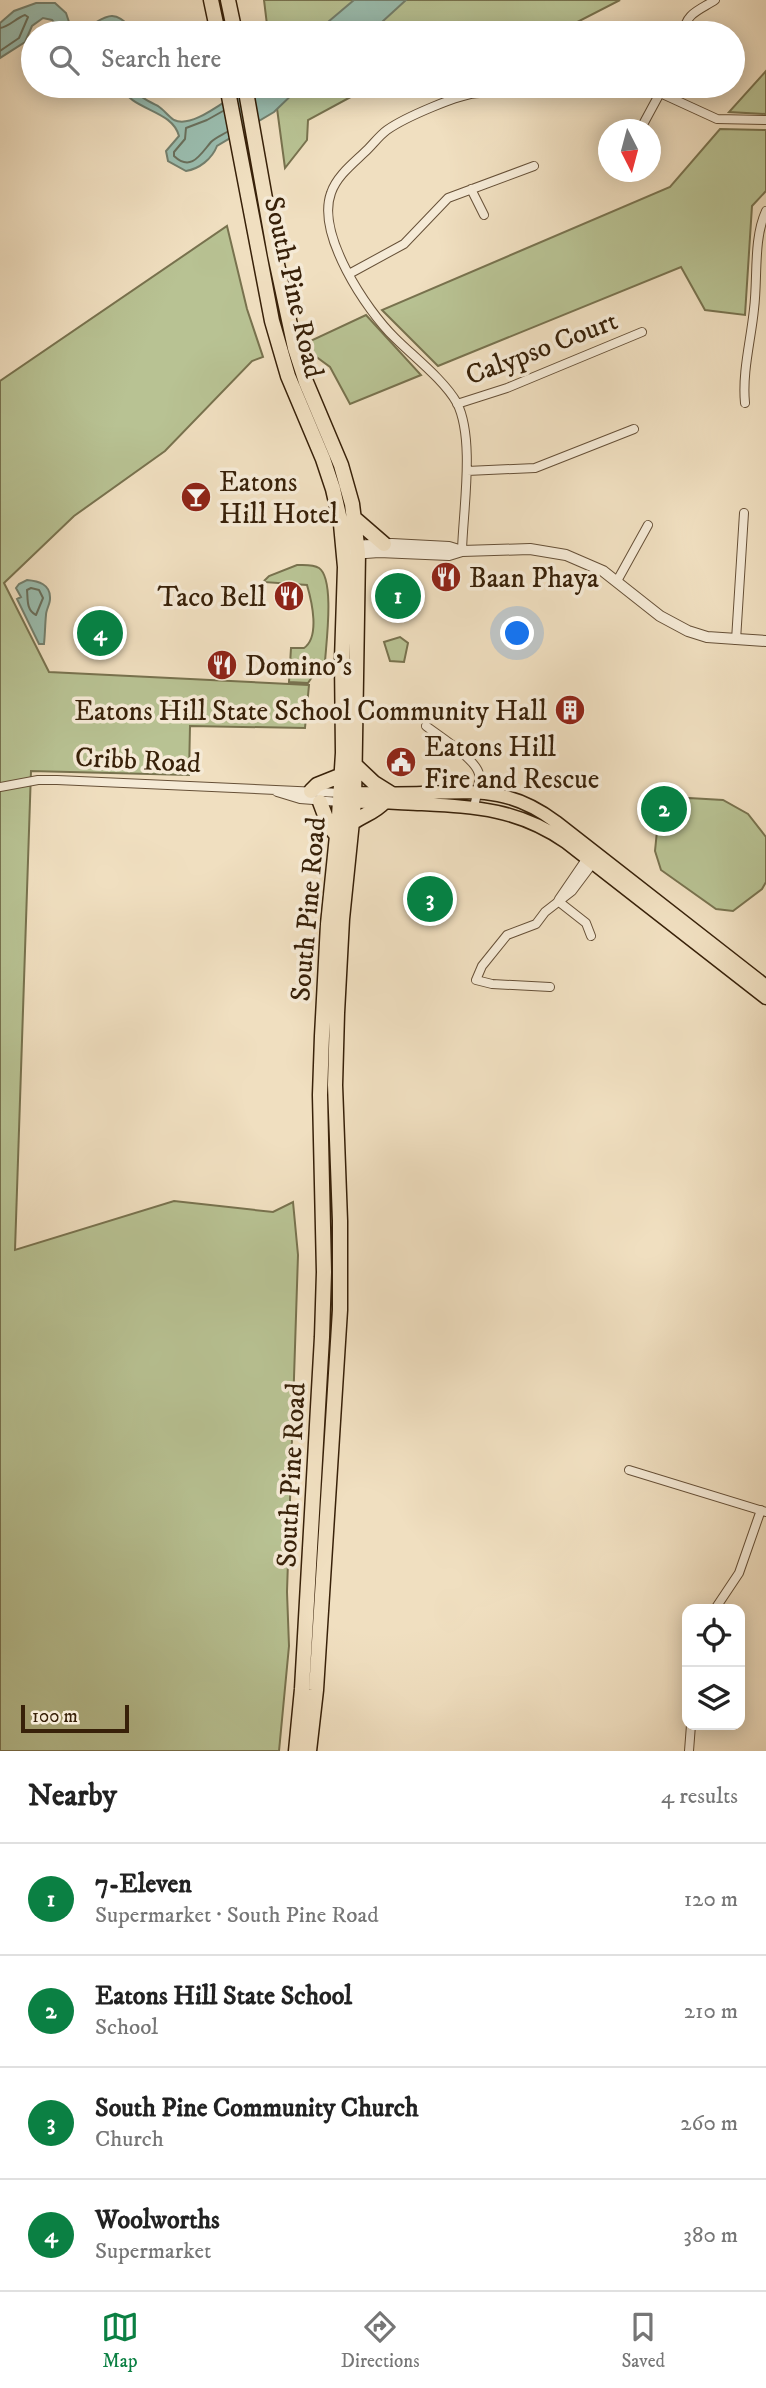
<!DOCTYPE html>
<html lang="en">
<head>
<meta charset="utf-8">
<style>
  :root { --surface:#fff; --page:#f6f6f6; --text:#222; --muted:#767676; --line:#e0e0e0; --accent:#0b8043 }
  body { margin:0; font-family:"IM FELL DW Pica",serif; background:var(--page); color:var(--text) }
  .controls { position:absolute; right:21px; bottom:21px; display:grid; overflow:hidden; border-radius:14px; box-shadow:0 4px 18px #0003 }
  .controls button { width:63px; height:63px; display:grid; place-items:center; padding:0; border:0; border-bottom:2px solid var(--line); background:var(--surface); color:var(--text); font:35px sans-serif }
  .compass { position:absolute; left:598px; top:119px; width:63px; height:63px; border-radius:50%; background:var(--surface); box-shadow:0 4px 18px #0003; rotate:174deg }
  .scale { position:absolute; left:21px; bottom:18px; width:108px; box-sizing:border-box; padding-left:7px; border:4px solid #382109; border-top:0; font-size:19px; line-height:24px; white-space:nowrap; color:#382109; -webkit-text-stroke:5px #f5ead6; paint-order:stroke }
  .you { position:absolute; left:518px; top:634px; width:24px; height:24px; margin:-18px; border:5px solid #fff; border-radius:50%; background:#1a73e8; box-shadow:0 0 0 10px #1a73e833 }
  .badge { display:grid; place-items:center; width:46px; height:46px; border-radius:50%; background:var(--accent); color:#fff; font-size:23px; font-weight:700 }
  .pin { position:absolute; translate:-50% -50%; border:4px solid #fff; box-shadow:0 2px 7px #0006 }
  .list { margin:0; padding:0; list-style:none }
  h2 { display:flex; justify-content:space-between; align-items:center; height:91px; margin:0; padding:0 28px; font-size:30px }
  h2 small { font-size:23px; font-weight:400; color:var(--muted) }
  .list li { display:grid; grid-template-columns:46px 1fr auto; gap:21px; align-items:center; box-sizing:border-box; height:112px; padding:0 28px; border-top:2px solid var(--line) }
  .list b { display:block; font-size:26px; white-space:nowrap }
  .list p { margin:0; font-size:23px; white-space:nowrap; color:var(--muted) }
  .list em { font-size:23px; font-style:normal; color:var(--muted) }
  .icon { flex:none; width:38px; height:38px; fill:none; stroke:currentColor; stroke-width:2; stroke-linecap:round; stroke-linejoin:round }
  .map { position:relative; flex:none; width:766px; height:1751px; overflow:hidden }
  .search { position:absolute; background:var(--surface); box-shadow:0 4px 18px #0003; left:21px; right:21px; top:21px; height:77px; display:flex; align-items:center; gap:18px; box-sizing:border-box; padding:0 24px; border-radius:38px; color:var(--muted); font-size:26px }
  .sheet { height:539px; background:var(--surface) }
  nav { display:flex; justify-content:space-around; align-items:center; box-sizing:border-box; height:98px; border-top:2px solid var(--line); background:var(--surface); font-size:19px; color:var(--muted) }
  nav a { display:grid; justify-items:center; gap:4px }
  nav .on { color:var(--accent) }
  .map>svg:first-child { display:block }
  .green { fill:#b8c293; stroke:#78724e; stroke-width:2 }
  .water { fill:#9abdaf; stroke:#737f6d; stroke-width:2 }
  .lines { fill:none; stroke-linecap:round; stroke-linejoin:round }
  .shore { stroke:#696f5c; stroke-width:2 }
  .minor-casing { stroke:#665037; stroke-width:10 }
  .tertiary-casing { stroke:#665037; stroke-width:12 }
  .primary-casing { stroke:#382109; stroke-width:15 }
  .trunk-casing { stroke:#382109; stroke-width:17 }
  .minor { stroke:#f5ead6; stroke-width:8 }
  .tertiary { stroke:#f5ead6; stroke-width:10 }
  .primary { stroke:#f0dfc0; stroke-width:12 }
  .trunk { stroke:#f0dfc0; stroke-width:14 }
  .labels { text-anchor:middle; stroke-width:7; stroke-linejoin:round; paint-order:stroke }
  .street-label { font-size:28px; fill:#382109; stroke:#f5ead6 }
  .poi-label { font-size:28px; fill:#382109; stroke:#f5ead6; text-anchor:start }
</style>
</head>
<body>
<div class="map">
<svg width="766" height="1751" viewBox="0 0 766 1751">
  <rect width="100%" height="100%" fill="#f0dfc0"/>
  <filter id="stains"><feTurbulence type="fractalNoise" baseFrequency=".00286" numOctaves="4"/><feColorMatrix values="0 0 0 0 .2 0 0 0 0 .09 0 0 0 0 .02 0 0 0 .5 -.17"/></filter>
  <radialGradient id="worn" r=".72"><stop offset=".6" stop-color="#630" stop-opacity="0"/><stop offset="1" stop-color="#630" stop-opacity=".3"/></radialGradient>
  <path class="green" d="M264,0H620L556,33H268Z
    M766,71V114L729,112Z
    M274,86H371L308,120L307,140L285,168Z
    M720,129L766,130V191L752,206L745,315L705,310L681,267L438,366L382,310L670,187Z
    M227,226L247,309L263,357L252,361L165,451L74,516L4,583L49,672L309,685L305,728L190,726L189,775L31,771L15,1250L174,1201L273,1212L293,1202L298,1255L287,1592L289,1646L279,1751H0V381Z
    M366,315L421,375L350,404L330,367L307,350L306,343Z
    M297,565C304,565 313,564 319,568C335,579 326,644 325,662L323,671L312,677L308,683L289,682L291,648H304C320,637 312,602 307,585L263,582L269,576Z
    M400,637L408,643L404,662L390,661L384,642Z
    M689,798L723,800L748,814L766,837V882L762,889L733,911L716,909L661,870L655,851L657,831L669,811Z"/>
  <path class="water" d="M354,0H406L370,33H315Z
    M36,3H55L66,13L70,25L76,31C101,26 108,2 131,28L128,33H121L113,27L107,28L100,33H62L52,20L43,18L32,26L25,42L0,58V23L14,11Z
    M121,86H134C138,97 148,101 158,106C164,110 168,116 174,120C195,130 233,92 252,86C264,82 288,86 301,86L274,112L217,146C212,159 199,169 186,171L168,161L166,151L179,136C172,109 131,111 121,86Z
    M27,580C38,581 51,584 50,599C50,604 46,610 46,615C45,625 45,635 44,644H39L17,599L21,597L16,588L19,584Z"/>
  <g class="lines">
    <path class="shore" d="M0,28C9,27 16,18 25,15L28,17L19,38L0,51
      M223,111L207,120L186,128L185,139L174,152V156C191,172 200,155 211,142C215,138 222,135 227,132
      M31,588L39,590L43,598L36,615C26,610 28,599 27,590Z"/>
    <g class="minor-casing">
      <path id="minor" d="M685,33C683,14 702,9 715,0
        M645,86L717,119L766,120
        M640,130L660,93
        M471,189L484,215
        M349,274L404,244L448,198L534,166
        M745,403C742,372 751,340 754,309C758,278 753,239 766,211
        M457,404L507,388L642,332
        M467,471L535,468L634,429
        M462,551C463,510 475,439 457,403C444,380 414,357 395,338C366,310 316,234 331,193C337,175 355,162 368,149C374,143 380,135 387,130C404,118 460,93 480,93
        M617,581L648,525
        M736,640L744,513
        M426,726C439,736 476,759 479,774C480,785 476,797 474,807
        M0,787L38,780H57L341,793
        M277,792L300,799L340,802
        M559,899L587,858
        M558,901L586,923L591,936
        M550,987L492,984L476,980L482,966L507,935L536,924L545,912L572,891L593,863
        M629,1470L766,1512
        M715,1609L739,1573L761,1510
        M689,1751L691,1725"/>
    </g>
    <g class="tertiary-casing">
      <path id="tertiary" d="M351,546L392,544L449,547L462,551L530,549L566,555L603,571L660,616L688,631L707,637L766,641
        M352,554L379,552L449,555L462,551"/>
    </g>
    <g class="primary-casing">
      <path id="primary" d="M347,793C372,793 397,794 422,793C477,792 509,787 556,822L766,986
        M345,802C370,801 396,803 421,804C477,807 518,809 566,842L766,998"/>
    </g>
    <g class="trunk-casing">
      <path id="trunk" d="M211,0L218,33
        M228,0L235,33
        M227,86L272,321L288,376L323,459L333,489L341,524L345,567L342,660L343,753L339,816L328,924L322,1036L320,1095L324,1272L322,1337L302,1689L296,1751
        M245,86L275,255L295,348L306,382L341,465L352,504L358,553L354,802L342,919L337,1013L335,1085L340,1221V1310L316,1690L309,1751
        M354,518L384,544
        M355,765L374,783L390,793
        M311,791L317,785L342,775
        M320,802L329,826L337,836
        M352,823C363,815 375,812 384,802"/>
    </g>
    <use href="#minor" class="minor"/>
    <use href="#tertiary" class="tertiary"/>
    <use href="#primary" class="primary"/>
    <use href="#trunk" class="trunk"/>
  </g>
  <defs>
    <g id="bar-disc" transform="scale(1.575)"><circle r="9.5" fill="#8f2418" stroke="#f5ead6"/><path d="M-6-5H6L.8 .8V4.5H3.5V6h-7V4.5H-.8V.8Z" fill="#fff"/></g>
    <g id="restaurant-disc" transform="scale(1.575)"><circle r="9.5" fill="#8f2418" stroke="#f5ead6"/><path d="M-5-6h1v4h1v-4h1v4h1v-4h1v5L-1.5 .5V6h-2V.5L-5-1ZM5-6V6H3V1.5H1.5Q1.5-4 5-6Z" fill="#fff"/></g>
    <g id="building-disc" transform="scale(1.575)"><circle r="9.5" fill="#8f2418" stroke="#f5ead6"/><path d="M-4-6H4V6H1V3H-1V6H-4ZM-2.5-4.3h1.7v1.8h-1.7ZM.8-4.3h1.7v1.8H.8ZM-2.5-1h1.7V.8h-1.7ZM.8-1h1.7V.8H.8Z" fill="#fff"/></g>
    <g id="civic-disc" transform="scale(1.575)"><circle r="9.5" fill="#8f2418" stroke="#f5ead6"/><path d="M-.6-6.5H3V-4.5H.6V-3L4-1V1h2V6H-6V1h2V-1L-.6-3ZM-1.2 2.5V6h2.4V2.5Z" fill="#fff"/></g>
  </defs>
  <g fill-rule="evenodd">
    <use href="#bar-disc" x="196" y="497"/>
    <use href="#restaurant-disc" x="446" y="577"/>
    <use href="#restaurant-disc" x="289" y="596"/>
    <use href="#restaurant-disc" x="222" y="665"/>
    <use href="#building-disc" x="570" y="710"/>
    <use href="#civic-disc" x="401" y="762"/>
  </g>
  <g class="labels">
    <g class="street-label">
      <text transform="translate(295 287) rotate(77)" y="10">South Pine Road</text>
      <text transform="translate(541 347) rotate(-21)" y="10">Calypso Court</text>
      <text transform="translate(138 759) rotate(3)" y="10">Cribb Road</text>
      <text transform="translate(307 909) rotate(-85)" y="10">South Pine Road</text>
      <text transform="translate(290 1475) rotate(-87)" y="10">South Pine Road</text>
    </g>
    <g class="poi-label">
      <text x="219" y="491">Eatons<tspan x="219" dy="32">Hill Hotel</tspan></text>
      <text x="469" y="587">Baan Phaya</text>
      <text x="266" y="606" text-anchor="end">Taco Bell</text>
      <text x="245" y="675">Domino's</text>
      <text x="547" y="720" text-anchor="end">Eatons Hill State School Community Hall</text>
      <text x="424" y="756">Eatons Hill<tspan x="424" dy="32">Fire and Rescue</tspan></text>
    </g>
  </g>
  <rect width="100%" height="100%" filter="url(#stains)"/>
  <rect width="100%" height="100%" fill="url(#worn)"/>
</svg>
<div class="controls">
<button><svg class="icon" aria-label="locate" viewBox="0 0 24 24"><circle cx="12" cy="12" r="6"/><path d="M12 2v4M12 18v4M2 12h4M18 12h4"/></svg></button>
<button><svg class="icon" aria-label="layers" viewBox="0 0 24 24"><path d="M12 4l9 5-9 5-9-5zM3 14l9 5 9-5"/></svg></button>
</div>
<svg class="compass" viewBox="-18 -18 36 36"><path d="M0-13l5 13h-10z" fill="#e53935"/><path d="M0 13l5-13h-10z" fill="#767676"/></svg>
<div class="scale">100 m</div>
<div class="you"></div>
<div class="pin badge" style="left:398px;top:596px">1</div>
<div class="pin badge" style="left:664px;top:809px">2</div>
<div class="pin badge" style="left:430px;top:899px">3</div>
<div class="pin badge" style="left:100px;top:633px">4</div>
<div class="search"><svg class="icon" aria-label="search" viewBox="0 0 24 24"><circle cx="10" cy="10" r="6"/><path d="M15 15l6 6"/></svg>Search here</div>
</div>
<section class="sheet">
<h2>Nearby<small>4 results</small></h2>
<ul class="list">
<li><span class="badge">1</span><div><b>7-Eleven</b><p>Supermarket · South Pine Road</p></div><em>120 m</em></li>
<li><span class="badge">2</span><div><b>Eatons Hill State School</b><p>School</p></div><em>210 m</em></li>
<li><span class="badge">3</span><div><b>South Pine Community Church</b><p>Church</p></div><em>260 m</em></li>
<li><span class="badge">4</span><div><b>Woolworths</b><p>Supermarket</p></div><em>380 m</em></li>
</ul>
</section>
<nav>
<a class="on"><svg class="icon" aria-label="map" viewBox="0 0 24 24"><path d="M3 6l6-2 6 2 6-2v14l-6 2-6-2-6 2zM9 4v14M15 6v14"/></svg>Map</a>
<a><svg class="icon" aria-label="directions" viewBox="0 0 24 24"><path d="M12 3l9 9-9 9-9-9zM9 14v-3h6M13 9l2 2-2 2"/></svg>Directions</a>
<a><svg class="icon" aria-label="saved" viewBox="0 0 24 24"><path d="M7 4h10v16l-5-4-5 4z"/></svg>Saved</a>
</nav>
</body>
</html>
